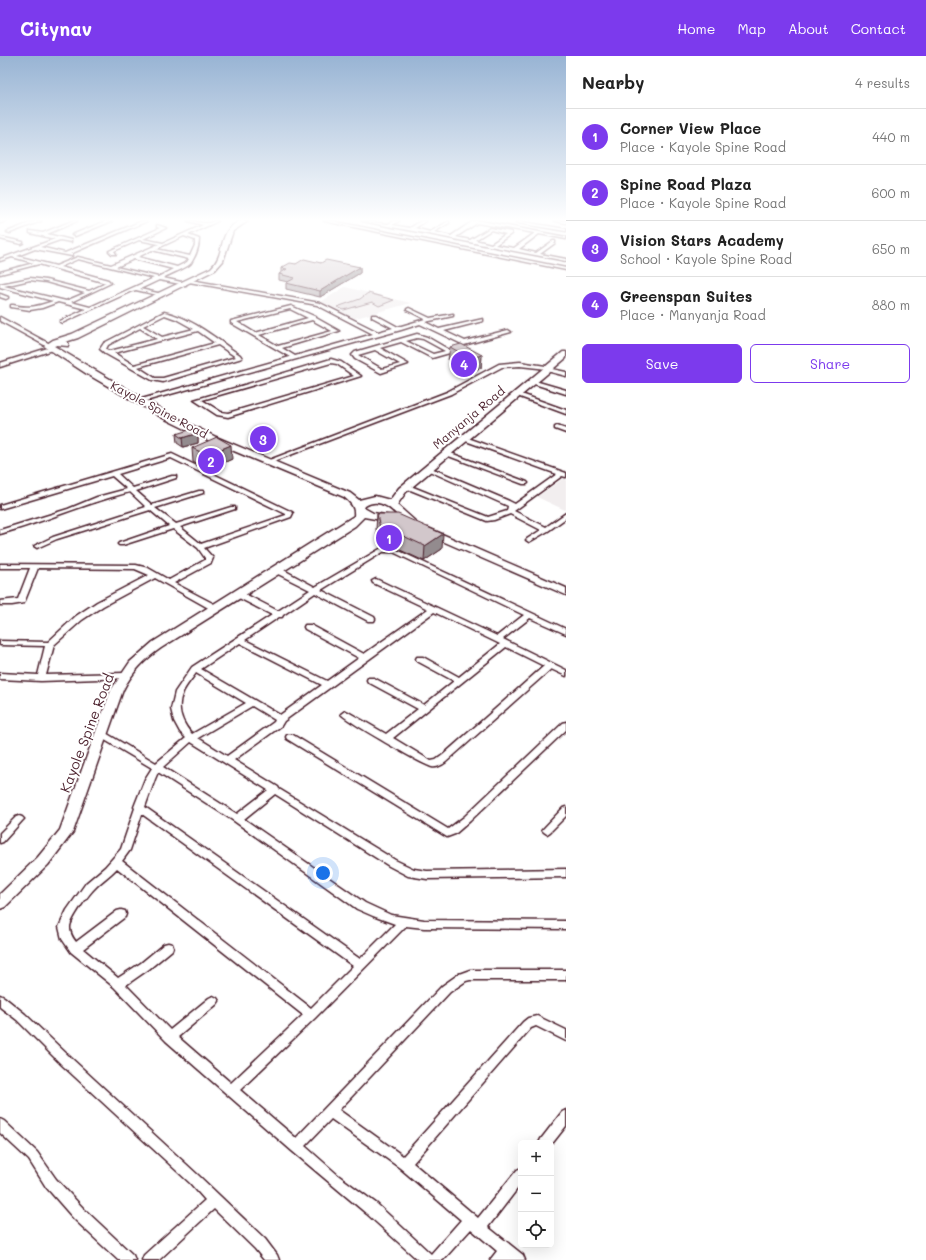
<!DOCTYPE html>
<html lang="en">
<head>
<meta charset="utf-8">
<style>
  :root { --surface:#fff; --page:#f6f6f6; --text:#222; --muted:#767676; --line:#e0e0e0; --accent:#7c3aed }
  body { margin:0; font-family:Mali,sans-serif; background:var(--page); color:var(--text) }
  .controls { position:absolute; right:12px; bottom:12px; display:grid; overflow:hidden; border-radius:6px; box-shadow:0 4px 16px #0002 }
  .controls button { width:36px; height:36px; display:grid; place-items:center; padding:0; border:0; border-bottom:1px solid var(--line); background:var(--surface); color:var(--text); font:20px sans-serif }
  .you { position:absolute; left:323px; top:817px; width:14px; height:14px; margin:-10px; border:3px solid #fff; border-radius:50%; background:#1a73e8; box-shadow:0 0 0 6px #1a73e833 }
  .badge { display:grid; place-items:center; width:26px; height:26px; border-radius:50%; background:var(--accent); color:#fff; font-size:13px; font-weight:700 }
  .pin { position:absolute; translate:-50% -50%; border:2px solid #fff; box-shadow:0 1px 4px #0006 }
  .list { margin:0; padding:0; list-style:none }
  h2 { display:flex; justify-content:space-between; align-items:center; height:52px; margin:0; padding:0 16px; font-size:17px }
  h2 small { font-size:13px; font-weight:400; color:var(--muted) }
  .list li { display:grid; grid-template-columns:26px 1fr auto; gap:12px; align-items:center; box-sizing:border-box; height:56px; padding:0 16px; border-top:1px solid var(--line) }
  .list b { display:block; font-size:15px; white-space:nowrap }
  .list p { margin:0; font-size:13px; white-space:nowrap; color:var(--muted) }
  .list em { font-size:13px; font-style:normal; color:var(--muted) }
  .actions { display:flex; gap:8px; padding:12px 16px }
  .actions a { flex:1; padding:9px 0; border:1px solid var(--accent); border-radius:6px; text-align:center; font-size:14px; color:var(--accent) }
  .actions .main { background:var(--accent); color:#fff }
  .icon { flex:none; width:22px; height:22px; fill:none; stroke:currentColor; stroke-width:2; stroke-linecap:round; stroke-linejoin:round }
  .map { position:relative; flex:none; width:566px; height:1204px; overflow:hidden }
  header { display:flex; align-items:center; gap:24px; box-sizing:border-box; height:56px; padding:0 20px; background:var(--accent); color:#fff }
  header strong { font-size:19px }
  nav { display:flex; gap:22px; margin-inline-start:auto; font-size:14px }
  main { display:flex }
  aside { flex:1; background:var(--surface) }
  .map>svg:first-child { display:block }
  .built { fill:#f2eeef }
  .green { fill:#e5dee0; stroke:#987e86 }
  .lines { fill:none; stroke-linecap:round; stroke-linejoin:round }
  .minor-casing { stroke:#4a1f2b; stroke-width:3 }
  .tertiary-casing { stroke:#4a1f2b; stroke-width:3 }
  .secondary-casing { stroke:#4a1f2b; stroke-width:3 }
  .minor { fill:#fff; fill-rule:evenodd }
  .tertiary { fill:#fff; fill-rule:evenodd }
  .secondary { fill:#fff; fill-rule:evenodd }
  .wall { fill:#b5abaf; stroke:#4a1f2b }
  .shaded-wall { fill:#938b8e; stroke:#4a1f2b }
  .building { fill:#d2c7cb; stroke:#4a1f2b }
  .labels { text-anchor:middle; stroke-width:4; stroke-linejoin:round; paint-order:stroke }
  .far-street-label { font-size:12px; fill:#4a1f2b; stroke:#fff }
  .street-label { font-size:14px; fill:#4a1f2b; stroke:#fff }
</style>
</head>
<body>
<header>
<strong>Citynav</strong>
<nav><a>Home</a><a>Map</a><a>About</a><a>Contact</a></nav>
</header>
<main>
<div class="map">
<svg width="566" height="1204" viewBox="0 0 566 1204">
  <rect width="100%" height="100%" fill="#fff"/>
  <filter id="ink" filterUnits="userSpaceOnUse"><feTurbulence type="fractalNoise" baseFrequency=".025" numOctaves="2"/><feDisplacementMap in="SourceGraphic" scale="8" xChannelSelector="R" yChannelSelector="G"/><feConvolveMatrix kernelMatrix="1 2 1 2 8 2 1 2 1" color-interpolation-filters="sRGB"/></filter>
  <g filter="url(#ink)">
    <path class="built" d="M345,231L385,241L411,247L352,263L321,246Z
      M564,422L566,423V453L565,454L537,441Z"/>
    <path class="green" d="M368,237L394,244L379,250L372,246L344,254L337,251L360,243Z"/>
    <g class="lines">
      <g class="minor-casing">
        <path id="minor" d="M0,165H6L0,167Z
          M35,165H41L10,177L7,176Z
          M72,165H77L47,178L71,184V186L60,184L40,191L65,197L142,165H147L70,198H72V200L35,193L17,200L56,210L78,201L111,209L159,188L139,184L114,195L116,198H112L109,195L160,172L157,171V169L166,172L143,183L163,187L203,169L188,165C194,165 199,167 205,167C209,168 213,165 218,165L188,179L199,183C199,191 195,201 191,207C187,212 169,218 163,222L186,227V229L159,224L140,233L162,238V240L136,234L132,235L62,267L60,266V265L86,253L58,246L42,252L30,254L11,251V249H13C28,253 39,250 53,245L0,231V228L30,222L46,224L89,235L106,227L39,208L0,218V216L34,207L12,201L0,205V203L55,183L30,177V175L43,177ZM184,180L195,184V189L190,200L156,193ZM152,194L189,203L187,206L177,211L138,201ZM78,203L154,222L90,251L71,246L111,227L108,224L60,211ZM134,203L173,213L158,221L116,211ZM30,224L46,226L85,237L66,245L4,230Z
          M106,165H112L75,180L72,179Z
          M324,165H332L566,212V214Z
          M362,165L388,168L394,165H399L392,169L410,172L421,165H426L415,172L430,176L449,165V167L434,176L451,180L473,165H481L566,181V183L539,178L519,193L536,197L553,185H555V187L540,198L566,203V205ZM477,167L535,177L514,192L495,189L511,178V176L490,172L470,184L456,181ZM491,174L506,178L491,188L475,184Z
          M517,165L566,173V175L518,167L516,166Z
          M555,165H566V167Z
          M0,181L23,186V187L21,188L0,183Z
          M191,224L320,247L378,276L393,272L372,261V259H376L398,271L425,263L407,254V253L409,252L430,262L453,258V260L425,266L439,273L483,263V265L444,275L465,285L508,274L511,276L464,289L420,268L401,274L142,346H138V344L290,301L231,267V265L291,250L316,261V262L339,275L282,292L295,300L373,278L317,249L189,226V224ZM290,253L308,262L255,277L237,266ZM312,264L332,275L278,290L259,279Z
          M0,238L8,241V242L6,243L0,241Z
          M164,256C189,261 213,280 234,295L240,299L242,302L163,326L152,324L106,298L100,293L104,287ZM165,259L176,263L194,273L162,281L143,270ZM140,272L157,283L110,295L106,293L108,289ZM198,275L215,287L134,309L114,297ZM218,289L236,301L163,322H155L138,311Z
          M417,278L427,281L453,296L432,302L401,286L380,292L408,308L381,317L355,303L352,299L355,296ZM417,282L423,283L445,295L433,298L406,285ZM375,294L400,308L382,313L358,299Z
          M331,303L341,306L361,320L228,361L217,359L194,344ZM331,307L337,308L354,320L228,357L221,356L202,344Z
          M520,306L552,311V313L566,316V320L547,315V313L520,310L502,311L451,338L269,407H265L264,406L447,336L499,308Z
          M531,325H535L566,334V338L531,327Z
          M520,339H524L566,354V358L520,341Z
          M557,370L566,373V377L555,373V371Z
          M465,381L566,417V421L562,420L514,455L546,471L566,457V462L548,475L529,486L526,484L527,483L541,474L510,458L494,464L487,465L408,433L406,429L409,427L411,428L413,431L488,461L507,455L508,450L427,414V412H431L509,445L515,448L557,418L463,384L462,383Z
          M448,396L527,426L528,427L527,428H523L446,399V397Z
          M172,398L292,456L293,457L291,461L204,492L213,502L211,507L174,527L218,550L219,552L218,554H212L155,522L103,550L82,564L54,589L46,619L125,617L129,620L128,622L41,625L0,623V617L38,619L45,590L0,589V585L48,586L76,560L97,546L149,519L135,513L38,512L24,547L12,549H0V545L18,543L30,512H0V508L136,509L148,512L169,524L205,504V502L198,492L173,473L123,489H119L118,488L119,487L169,470L150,454L57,483L39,491L37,492L34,490L53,481L146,451L130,436C86,447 44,466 0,478V474L68,453L97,441L127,433L112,420L0,453V449ZM171,402L286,458V459L201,488L180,471L235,453V451H231L176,468L155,452L203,437V435H199L152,449L136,435L176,422V420H172L133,432L118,418Z
          M391,492L397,494L566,573V578L530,562L503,583L566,614V620L551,613L446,706C442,709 437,712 432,711C425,710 345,664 341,658L345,655L348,656L386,678L418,653L368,626L367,624L368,622H374L424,649L454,625L417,605L416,603L417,601H423L459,621L500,588L434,556L284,665L281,670L234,704L278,731L279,733L395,804L414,813L427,815L566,813V821L427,823L408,820L389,810L275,738L244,763L365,847L391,859L424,864L566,865V873L424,872L406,870L315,962L240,1034L296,1082L442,930L459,918L470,914H566V924H470L466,925L450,936L339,1054L403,1100L523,966L528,962L537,960L566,974V985L536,970L531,972L413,1107L478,1162L517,1114L521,1112V1128L488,1171L523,1199L525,1204H490L497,1195L471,1173L443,1204H418L367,1158L292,1095L166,985L114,931L71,896L62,883L59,871L67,854L86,827L105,811L121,793L135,752L134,751L145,723L152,712L98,680L97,678L98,676H104L156,707L186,682L180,676L174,665L171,653L175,636L192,611L272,559L235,540L234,538L235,536H241L278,555L310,534L274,516L273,514L274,512H280L315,531L380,493ZM383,496H393L524,559L497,580L376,523L372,525L373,527L428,553L364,598L311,569H305L304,571L305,573L359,602L327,625L245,584L279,561H282L283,559L315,537L368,565H374L375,563L374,561L321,534ZM240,587L322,629L280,659L201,613ZM506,591L544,610L443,699L436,704L431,705L393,682ZM196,617L246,647L192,678C181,666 176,651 183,636C186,629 192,623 196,617ZM252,650L275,664L274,666L227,700L198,682ZM191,686L268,734L237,758L163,711ZM158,716L234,765L357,853L373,860L395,868L360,903L145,751L155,723ZM142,758L353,910L311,952L122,805L130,794ZM117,812L303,959L231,1027L178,981L217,948L219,945L217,942L213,940L209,942L170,974L126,929L149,913L172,894L173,891L172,888L168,887L164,888L141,907L118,922L83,893L125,861L126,858L125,855L121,854L117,855L76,886C73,882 70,878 70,872C69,865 88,839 94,833C101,825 110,820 117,812ZM331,1063L400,1112L461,1164L431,1198L377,1148L339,1120L305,1090Z
          M566,666V674L470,765L455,778L447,781L287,683L286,681L287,679H293L448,773L464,761L563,667Z
          M566,751V760L550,776L547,778L544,776L542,774L544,772L563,752Z
          M19,760L22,761L24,763L22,765L3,786L0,787V777L16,761Z
          M0,939L4,941L25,958L70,1001L198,1119L265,1183L277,1199L279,1204H264L255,1193L214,1153L159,1204H142L144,1199L205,1144L190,1127L62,1009L17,964L0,951Z
          M566,1054V1070L551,1089V1087H539L541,1083L562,1056Z
          M0,1063L4,1065L37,1096L56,1123L84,1153L133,1199L135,1204H118L74,1163L46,1131L29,1104L0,1077Z"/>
      </g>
      <g class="tertiary-casing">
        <path id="tertiary" d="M0,261L50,288L51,289L46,290L0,265Z
          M51,291L54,293L53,294L0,311V307Z"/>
      </g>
      <g class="secondary-casing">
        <path id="secondary" d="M240,165H248L233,175L223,205L215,214L78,282L65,286H68V290L57,289L54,290L169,358L216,381L350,437L359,444L375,440L390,444L399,432L563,296H566V302L406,436L397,449L415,465L416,467L415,469H407C396,458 382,439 365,450L364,452L373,457L392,460L397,463L392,466L364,461L355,470L161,592C145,603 132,616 123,634L73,776L48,809L5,851L0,853V838L38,801L60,774L111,634L130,606L153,586L354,460C355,451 351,447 344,441L210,385L163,362L87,318L44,290L53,284L72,278L211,212C227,197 216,176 240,165Z
          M428,472L566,532V539L424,477L423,475Z"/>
      </g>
      <use href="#minor" class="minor"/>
      <use href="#tertiary" class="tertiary"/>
      <use href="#secondary" class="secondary"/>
    </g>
    <path class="wall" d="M321,207L360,211V217L320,241L286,233V227L288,226L279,224V218L281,217V212L296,208Z
      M450,291L482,299L481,312L469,315L448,304Z
      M198,377V387L183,391L177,387L176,378Z
      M192,392L232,403L208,414L193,406Z
      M377,458L442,493L424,505L398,493L379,487L376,473Z"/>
    <path class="shaded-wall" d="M360,211V217L320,241V235Z
      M482,299L481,312L469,315L470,302Z
      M198,377V387L183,391L182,382Z
      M231,389L232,403L208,414L207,399Z
      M443,478L442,493L424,505L425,490Z"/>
    <path class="building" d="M304,203L321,207L326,204L360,211L320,235L286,227L295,222L279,218L287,213L281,212L290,207L296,208Z
      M461,288L482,299L470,302L450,291Z
      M192,373L198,377L182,382L176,378Z
      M217,381L231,389L207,399L192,392Z
      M377,458H398L443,478L425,490L399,478L380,472Z"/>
  </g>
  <linearGradient id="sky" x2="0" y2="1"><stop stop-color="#98b4d4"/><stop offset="0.49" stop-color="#fff"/><stop offset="1" stop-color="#fff" stop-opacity="0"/></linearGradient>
  <rect width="566" height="334" fill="url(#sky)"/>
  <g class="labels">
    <g class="far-street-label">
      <text transform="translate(159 354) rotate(28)" y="4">Kayole Spine Road</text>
      <text transform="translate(469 362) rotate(-40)" y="4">Manyanja Road</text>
    </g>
    <g class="street-label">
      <text transform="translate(87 677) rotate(-69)" y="5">Kayole Spine Road</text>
    </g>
  </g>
</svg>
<div class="controls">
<button>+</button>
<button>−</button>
<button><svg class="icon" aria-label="locate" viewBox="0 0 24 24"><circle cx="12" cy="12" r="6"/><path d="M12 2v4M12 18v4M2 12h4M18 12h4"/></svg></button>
</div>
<div class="you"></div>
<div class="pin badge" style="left:389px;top:482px">1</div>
<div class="pin badge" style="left:211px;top:405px">2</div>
<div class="pin badge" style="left:263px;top:383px">3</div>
<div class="pin badge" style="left:464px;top:308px">4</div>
</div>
<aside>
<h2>Nearby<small>4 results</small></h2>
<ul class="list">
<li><span class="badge">1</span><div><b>Corner View Place</b><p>Place · Kayole Spine Road</p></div><em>440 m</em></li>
<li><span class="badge">2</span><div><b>Spine Road Plaza</b><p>Place · Kayole Spine Road</p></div><em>600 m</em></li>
<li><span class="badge">3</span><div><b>Vision Stars Academy</b><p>School · Kayole Spine Road</p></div><em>650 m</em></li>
<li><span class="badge">4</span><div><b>Greenspan Suites</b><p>Place · Manyanja Road</p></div><em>880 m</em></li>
</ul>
<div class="actions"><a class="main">Save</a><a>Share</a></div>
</aside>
</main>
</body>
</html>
